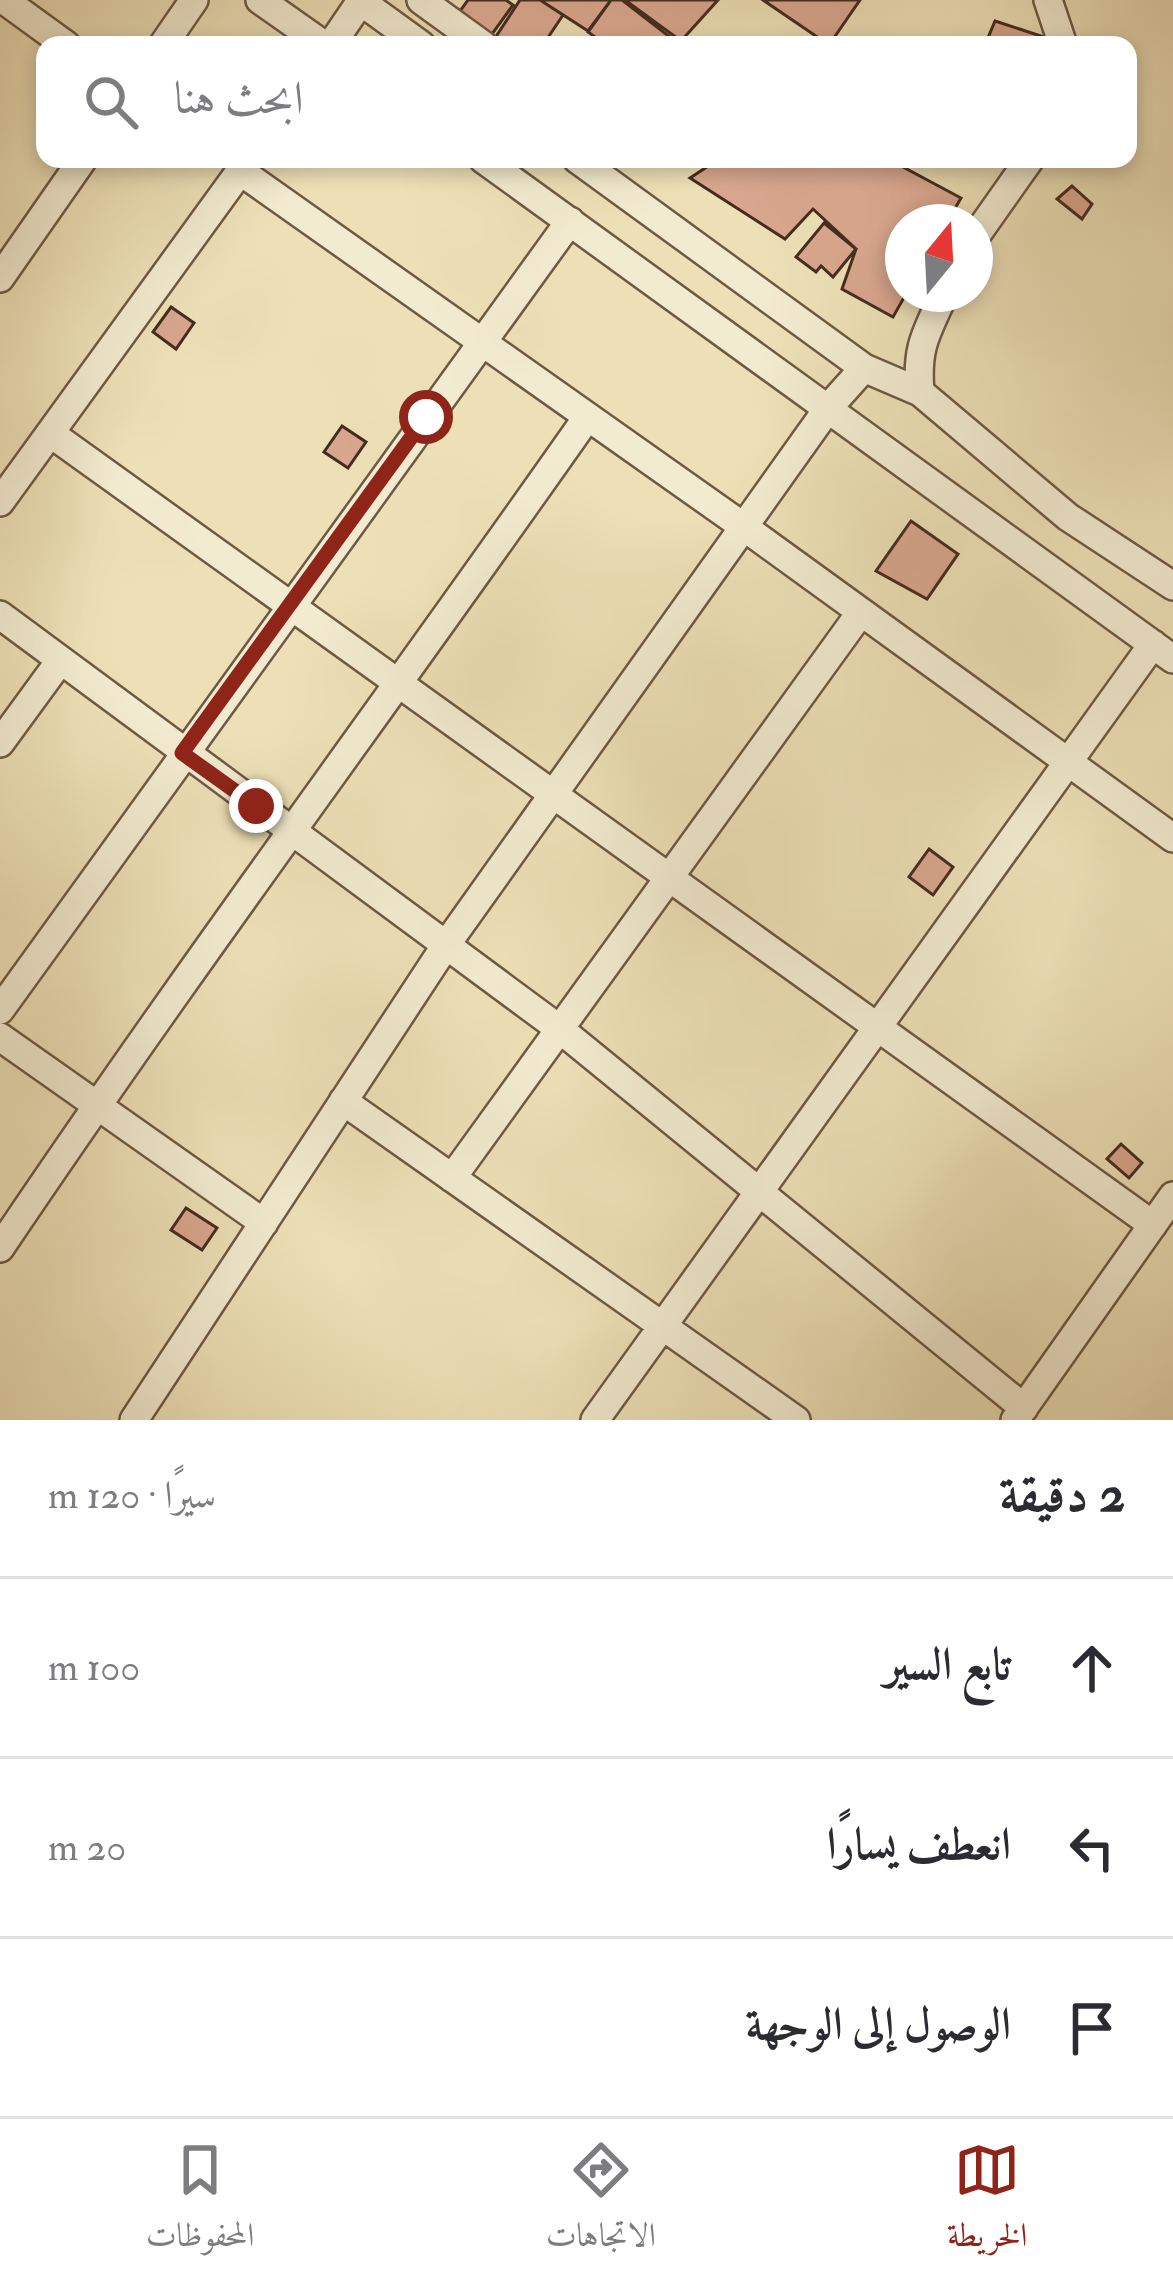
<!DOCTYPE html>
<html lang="ar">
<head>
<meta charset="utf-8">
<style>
  :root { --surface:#fff; --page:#f2f2f3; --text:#2b2b33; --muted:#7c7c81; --line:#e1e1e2; --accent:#8f2418 }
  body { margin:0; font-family:"IM FELL Double Pica",Amiri,serif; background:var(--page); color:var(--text); direction:rtl }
  .compass { position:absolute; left:885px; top:204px; width:108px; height:108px; border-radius:50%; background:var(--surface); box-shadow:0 6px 18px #0003; rotate:18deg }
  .stop { position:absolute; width:36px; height:36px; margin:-27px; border:9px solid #8f2418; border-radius:50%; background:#fff }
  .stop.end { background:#8f2418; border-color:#fff; box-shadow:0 3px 12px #0008 }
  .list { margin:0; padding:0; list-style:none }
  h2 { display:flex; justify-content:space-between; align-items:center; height:156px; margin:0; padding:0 48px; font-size:51px }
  h2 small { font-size:39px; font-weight:400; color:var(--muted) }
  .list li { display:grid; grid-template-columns:78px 1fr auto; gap:36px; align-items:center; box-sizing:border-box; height:180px; padding:0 48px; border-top:3px solid var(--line) }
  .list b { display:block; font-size:45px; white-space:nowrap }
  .list em { font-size:39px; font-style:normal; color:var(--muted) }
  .icon { flex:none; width:66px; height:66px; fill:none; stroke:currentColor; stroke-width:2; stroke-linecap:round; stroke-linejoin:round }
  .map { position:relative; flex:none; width:1173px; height:1420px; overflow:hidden; direction:ltr }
  .search { position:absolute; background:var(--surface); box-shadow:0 6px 18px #0003; left:36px; right:36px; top:36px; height:132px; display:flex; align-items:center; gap:30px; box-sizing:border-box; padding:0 42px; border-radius:24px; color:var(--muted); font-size:45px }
  .sheet { height:696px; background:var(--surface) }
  nav { display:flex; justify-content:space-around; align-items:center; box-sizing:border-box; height:168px; border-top:3px solid var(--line); background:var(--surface); font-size:33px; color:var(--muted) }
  nav a { display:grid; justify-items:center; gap:6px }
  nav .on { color:var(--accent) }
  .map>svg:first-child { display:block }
  .building { fill:#d9a78f; stroke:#442c1d; stroke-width:3 }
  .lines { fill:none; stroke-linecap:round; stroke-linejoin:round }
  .street-casing { stroke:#6e5944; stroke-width:32 }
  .street { stroke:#f3ebd0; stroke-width:27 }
  .route { stroke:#8f2418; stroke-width:15 }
</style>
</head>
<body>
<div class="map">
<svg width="1173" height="1420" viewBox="0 0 1173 1420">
  <rect width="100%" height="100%" fill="#ede0b7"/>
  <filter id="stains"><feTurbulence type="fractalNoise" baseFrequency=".00167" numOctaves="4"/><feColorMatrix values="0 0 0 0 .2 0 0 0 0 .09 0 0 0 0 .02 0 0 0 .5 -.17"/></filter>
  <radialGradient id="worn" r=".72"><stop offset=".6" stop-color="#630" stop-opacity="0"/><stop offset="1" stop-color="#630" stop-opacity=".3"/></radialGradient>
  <path class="building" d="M468,0H506L513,5L490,37L458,14Z
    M520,0H540L563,15L543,45H504L495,38Z
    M540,0H611L588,31Z
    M611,0H622L679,44L606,45L588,32Z
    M625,0H718L681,41Z
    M763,0H860L829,45Z
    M995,21L1050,39L1048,45H985Z
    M719,159H888L961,198L947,222H903L906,294L893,317L842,289L856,249L813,209L785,239L690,178Z
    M1072,186L1092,204L1082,219L1057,199Z
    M824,223L856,249L833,277L821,266L816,272L796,257Z
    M171,307L194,323L176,349L153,332Z
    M342,426L366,442L348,468L324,452Z
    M911,521L958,554L927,599L876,571Z
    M929,849L953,867L933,895L909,877Z
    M1121,1144L1142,1163L1129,1178L1107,1159Z
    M186,1208L217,1228L202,1250L171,1230Z"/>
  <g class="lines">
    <g class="street-casing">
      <path id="street" d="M4,0L66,45
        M260,0L324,45
        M359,0L421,45
        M421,0L483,45
        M1048,0L1063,45
        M163,45L194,0
        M331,45L361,1
        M483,159L1173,659
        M577,159L864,368L920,392
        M240,171L744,527L1173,838
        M975,237L1030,159
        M0,278L83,159
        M944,294C926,334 916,347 920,392L1068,517L1173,586
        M50,433L1153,1225
        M0,502L249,159
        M0,615L561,1030L1024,1408
        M0,743L60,661
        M0,1010L570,221
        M0,1037L264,1223
        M343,1101L796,1420
        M452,1178L861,612
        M0,1248C189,967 392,696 586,419
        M134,1420L446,945L829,407L864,368
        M595,1420L1153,644
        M1015,1420L1173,1196"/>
    </g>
    <use href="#street" class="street"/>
  </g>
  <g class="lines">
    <path class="route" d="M256,806L182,753L426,417"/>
  </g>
  <rect width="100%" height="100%" filter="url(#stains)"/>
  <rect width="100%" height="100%" fill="url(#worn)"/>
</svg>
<svg class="compass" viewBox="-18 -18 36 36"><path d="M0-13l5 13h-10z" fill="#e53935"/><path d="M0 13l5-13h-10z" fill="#7c7c81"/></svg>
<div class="stop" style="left:426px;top:417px"></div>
<div class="stop end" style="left:256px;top:806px"></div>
<div class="search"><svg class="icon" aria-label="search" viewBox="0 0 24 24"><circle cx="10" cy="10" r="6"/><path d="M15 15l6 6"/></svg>ابحث هنا</div>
</div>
<section class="sheet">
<h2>2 دقيقة<small>سيرًا · 120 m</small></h2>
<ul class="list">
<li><svg class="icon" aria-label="ahead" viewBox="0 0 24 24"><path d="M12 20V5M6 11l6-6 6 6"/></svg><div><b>تابع السير</b></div><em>100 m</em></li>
<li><svg class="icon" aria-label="left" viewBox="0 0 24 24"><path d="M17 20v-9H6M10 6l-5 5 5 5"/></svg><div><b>انعطف يسارًا</b></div><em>20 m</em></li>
<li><svg class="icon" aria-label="arrive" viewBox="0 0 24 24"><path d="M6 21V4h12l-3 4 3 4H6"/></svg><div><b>الوصول إلى الوجهة</b></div></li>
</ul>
</section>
<nav>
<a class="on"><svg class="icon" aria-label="map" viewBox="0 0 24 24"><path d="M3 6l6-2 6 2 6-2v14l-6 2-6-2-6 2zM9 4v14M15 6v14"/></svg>الخريطة</a>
<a><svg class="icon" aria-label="directions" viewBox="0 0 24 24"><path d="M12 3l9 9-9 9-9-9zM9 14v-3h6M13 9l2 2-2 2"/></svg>الاتجاهات</a>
<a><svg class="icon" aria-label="saved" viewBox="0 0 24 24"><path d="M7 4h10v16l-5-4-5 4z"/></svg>المحفوظات</a>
</nav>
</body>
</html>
